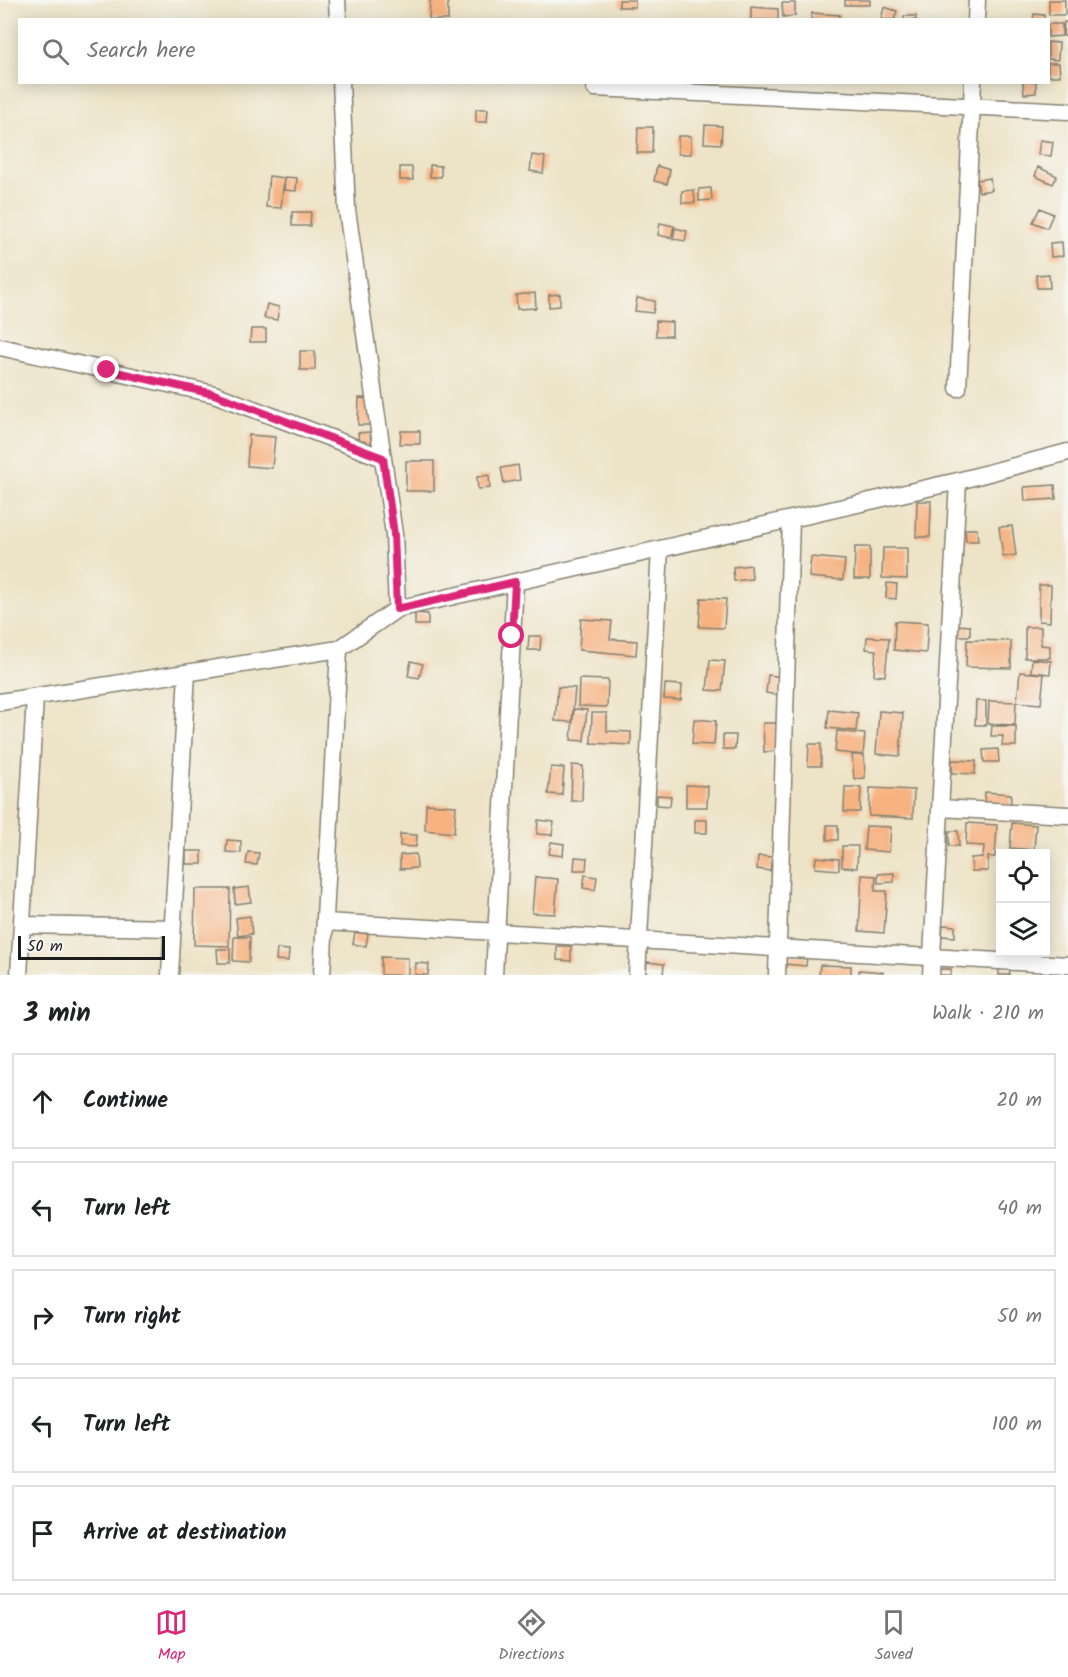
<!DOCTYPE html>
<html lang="en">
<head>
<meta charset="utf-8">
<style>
  :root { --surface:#fff; --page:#f2f2f2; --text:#202124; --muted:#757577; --line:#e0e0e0; --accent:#db2777 }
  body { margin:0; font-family:Kalam,sans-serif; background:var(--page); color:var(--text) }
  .controls { position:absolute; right:18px; bottom:18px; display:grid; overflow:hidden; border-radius:0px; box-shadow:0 3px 15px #0003 }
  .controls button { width:54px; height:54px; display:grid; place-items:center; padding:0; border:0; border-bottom:2px solid var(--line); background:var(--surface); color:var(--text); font:30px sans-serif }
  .scale { position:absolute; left:18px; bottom:15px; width:147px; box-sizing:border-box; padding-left:6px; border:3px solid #1c1c1c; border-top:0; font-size:16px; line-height:21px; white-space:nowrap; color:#1c1c1c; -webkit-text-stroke:4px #f6f6f2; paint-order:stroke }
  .stop { position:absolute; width:18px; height:18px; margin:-14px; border:4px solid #db2777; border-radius:50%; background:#fff }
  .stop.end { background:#db2777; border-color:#fff; box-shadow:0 2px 6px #0008 }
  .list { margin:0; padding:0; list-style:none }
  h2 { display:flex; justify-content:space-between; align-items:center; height:78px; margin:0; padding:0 24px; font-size:26px }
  h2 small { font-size:20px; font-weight:400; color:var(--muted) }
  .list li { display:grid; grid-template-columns:39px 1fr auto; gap:18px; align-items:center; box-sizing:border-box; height:96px; margin:0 12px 12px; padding:0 12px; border:2px solid var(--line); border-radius:0px }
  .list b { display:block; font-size:22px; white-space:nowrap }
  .list em { font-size:20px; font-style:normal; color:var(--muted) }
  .icon { flex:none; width:33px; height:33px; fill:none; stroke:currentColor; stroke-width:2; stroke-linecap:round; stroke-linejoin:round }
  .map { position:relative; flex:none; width:1068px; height:975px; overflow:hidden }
  .search { position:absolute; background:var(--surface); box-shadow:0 3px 15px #0003; left:18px; right:18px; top:18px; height:66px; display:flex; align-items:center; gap:15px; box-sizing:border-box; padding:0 21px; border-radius:0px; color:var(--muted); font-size:22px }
  .sheet { height:618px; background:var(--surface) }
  nav { display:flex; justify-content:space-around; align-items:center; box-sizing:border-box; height:84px; border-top:2px solid var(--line); background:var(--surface); font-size:16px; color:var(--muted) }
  nav a { display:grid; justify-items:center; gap:3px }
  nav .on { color:var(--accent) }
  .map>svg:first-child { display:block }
  .building { fill:#f7b281 }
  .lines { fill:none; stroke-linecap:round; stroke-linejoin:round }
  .minor-casing { stroke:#848071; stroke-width:19 }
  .minor { stroke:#fff; stroke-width:16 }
  .route { stroke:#db2777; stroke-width:8 }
</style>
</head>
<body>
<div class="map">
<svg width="1068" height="975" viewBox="0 0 1068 975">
  <rect width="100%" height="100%" fill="#f6f6f2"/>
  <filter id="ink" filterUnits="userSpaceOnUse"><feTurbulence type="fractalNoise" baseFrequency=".0167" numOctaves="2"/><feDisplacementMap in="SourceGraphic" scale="12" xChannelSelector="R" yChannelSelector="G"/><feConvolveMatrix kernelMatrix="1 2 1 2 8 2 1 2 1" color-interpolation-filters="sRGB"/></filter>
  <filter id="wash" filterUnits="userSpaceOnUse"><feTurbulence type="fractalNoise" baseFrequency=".008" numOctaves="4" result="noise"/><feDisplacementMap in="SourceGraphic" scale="24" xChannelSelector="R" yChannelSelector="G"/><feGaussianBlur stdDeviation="1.35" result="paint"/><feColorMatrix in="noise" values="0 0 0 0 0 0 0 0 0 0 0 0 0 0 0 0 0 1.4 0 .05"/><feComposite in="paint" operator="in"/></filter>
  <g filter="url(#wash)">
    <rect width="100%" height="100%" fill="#ede3c6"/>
    <g id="blocks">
      <path class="building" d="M430,0H448V20H429Z
        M619,0H635V7H619Z
        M845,0H870V5H845Z
        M1049,0H1065V15H1049Z
        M782,3H795V16L783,17Z
        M751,7L778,9V20H751Z
        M884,7L897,11L894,20H881Z
        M812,13L840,15L839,20H811Z
        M1034,14L1044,15V20H1033Z
        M904,16H916V20H904Z
        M1064,22H1068V36H1063Z
        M1048,24H1062V36L1048,37Z
        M1048,42L1059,43L1058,60L1048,59Z
        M1048,63H1059L1060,76H1048Z
        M1023,82H1036V93L1024,94Z
        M476,109H488L487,122H476Z
        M705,125L722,126L721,144L704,143Z
        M638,127H653L652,153H637Z
        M678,136H691V154H678Z
        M1040,140L1053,142L1051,156L1038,155Z
        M532,155L545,157L543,173L530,171Z
        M430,165L441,166V177H430Z
        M657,166L670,170L667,184L654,181Z
        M400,167H412L413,180H400Z
        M1038,167L1057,176L1053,184L1035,176Z
        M269,176L284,178L281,208L266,207Z
        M285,177L297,178L296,191L284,190Z
        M990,178L992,190L979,192L977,180Z
        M711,188L712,200L699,201V189Z
        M694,190L695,203H682V191Z
        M1040,208L1053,214L1047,228L1033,222Z
        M292,212H311L310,226H292Z
        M660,223L674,226L671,238L658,235Z
        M675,228L687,231L685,241L673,239Z
        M1062,242L1063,256L1051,257L1050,243Z
        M1049,274L1050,288H1037L1036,275Z
        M535,293L536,308L517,309L516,295Z
        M560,294V306L549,307V295Z
        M637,298L655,301L653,313L635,311Z
        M267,304L279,307L277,320L264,318Z
        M656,321L672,322V336H656Z
        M251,329H266V342H250Z
        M300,351H315V370H300Z
        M359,398L375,399L374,425H358Z
        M401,431H420V444H400Z
        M370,432L373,458L361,460L358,433Z
        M249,435L275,437L272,468L247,466Z
        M406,461H434V491H406Z
        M518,465L520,480L504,483L501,468Z
        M489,475L490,488L478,489L477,477Z
        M1055,485L1056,499L1025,501L1024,487Z
        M917,501H931L930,537H916Z
        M1012,526L1016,555L1003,557L999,527Z
        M965,529H977L978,541H966Z
        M855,547H870V579H854Z
        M883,548H907V579L882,578Z
        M811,557L845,560L843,580L809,577Z
        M751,565L752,579L734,581L733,567Z
        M887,583L897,584L896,599L886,598Z
        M1039,585H1051L1050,622L1039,621Z
        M701,598L726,599L724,628L699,627Z
        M415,613L428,614V625H415Z
        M581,619L612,621L610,639L637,641L636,655L579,650Z
        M895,621L928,623L926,653L894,650Z
        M957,625L970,626V636H957Z
        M1025,627H1041V645L1050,646V658H1025Z
        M529,636H541L540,650H528Z
        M867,637L889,638L885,676L874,675L876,650L866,649Z
        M967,640L1011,641V668L966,667Z
        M1032,659L1051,661L1050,674L1031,672Z
        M710,660L725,661L722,691L707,690Z
        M411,661L423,664L419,678L408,676Z
        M1020,672L1044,674L1041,704L1017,702Z
        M768,675L781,677L779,695L766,693Z
        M579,679L608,680L607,707L578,706Z
        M665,684L682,685L681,700L664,699Z
        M558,687L575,688L572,722L555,721Z
        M976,701H986V725H975Z
        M989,701L1016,702L1015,725L988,724Z
        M574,709L587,710L584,741L571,740Z
        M829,710L858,713L856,731L827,728Z
        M879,711L903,713L900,756L876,754Z
        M592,713H607V731L631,732V745L591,743Z
        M694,719L716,721L714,745L692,744Z
        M763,723H776L777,751L764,752Z
        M992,726H1016V746H1002L1003,736H991Z
        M837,731L865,734L863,755L835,752Z
        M723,735H736L735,749H723Z
        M809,744H821V766H808Z
        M998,749L999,762H984L983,750Z
        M852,755H864L865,778L854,779Z
        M952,760L976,761L975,774L952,773Z
        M572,765L583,766L582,801H571Z
        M551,767L564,768L562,795L548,794Z
        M686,785L708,786L707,807H686Z
        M845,787H861L860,812H844Z
        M870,788L914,790L913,818L869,816Z
        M985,792L1011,794L1010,820L983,818Z
        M657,795L671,796L670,806L657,805Z
        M426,804L456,806L454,833L425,830Z
        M538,820L554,822L552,835L537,834Z
        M695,820H707V833H695Z
        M967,823L997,825L995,857H988V871H972L971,858L983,857L984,846L966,845Z
        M1012,823L1036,825L1034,850L1010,848Z
        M827,825H838V840H827Z
        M866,826L891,827L889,852L864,850Z
        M949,831H958L959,846H949Z
        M400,834L417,835L416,847L400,846Z
        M227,840L241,841V853L226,852Z
        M551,842L564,844L563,856L549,854Z
        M842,846H858L857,868L842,867Z
        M186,851H202V864H186Z
        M248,852L259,853L257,865L246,864Z
        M416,854L417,868L400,869V855Z
        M758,856L772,857L770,871L757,869Z
        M575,857L587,858L586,870H574Z
        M816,857L839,859V870L815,868Z
        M894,873V882L878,883V874Z
        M585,875L597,877L595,890L583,888Z
        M862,875L876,876L875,891H887L884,933L859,931Z
        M535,877L558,879L555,914L532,913Z
        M249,887L251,902L235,904L234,889Z
        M195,889H230L229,946L194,945Z
        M250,916L252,934L238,936L236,918Z
        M943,925L955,926V937L942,936Z
        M355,932L368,934L366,946L353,944Z
        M234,937H250L249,962L233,961Z
        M557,946H571V961L557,960Z
        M217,949H230V963H218Z
        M277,949L289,950L288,961L276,960Z
        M784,954L807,955L806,966L784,964Z
        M381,957L408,958V975H381Z
        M647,962L664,964L663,975L646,974Z
        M416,963L429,964L428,975H415Z
        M820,965L851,966V975H819Z
        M1009,968L1010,975H999V969Z
        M938,969H951V975H938Z
        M859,970L883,972V975H859Z"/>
    </g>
  </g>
  <g filter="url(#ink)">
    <use href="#blocks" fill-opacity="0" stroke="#848071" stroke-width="1.5"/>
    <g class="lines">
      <g class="minor-casing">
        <path id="minor" d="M337,0L338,20
          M976,20L977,0
          M341,82L347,210L394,534L397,609
          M595,88L1068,111
          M0,347L214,394L383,458
          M958,388L973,82
          M0,702L339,649L397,609L958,481L1068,452
          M940,808L1068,815
          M325,922L1068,965
          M22,925L172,928
          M19,975L35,697
          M170,975L187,673
          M322,975L339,649
          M494,975L515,582
          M637,975L660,549
          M777,975L791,519
          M931,975L958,481"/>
      </g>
      <use href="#minor" class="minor"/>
    </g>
  </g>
  <g class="lines" filter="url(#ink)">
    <path class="route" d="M107,370L214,394L383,458L394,534L397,609L515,582L512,636"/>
  </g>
</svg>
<div class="controls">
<button><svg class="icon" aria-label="locate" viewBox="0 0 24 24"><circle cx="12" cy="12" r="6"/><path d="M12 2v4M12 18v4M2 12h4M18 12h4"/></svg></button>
<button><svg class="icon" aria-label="layers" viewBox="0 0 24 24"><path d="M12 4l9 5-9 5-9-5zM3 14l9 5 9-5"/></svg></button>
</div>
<div class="scale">50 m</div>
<div class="stop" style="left:512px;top:636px"></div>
<div class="stop end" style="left:107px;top:370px"></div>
<div class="search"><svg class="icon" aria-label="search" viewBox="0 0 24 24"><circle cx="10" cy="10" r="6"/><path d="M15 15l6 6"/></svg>Search here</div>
</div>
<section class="sheet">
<h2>3 min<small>Walk · 210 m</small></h2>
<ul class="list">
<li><svg class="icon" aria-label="ahead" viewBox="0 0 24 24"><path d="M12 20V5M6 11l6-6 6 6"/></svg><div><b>Continue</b></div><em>20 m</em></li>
<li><svg class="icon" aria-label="left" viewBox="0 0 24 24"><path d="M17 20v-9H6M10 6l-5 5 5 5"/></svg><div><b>Turn left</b></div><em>40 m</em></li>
<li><svg class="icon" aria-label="right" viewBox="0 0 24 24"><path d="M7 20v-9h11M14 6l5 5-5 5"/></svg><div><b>Turn right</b></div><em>50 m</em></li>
<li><svg class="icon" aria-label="left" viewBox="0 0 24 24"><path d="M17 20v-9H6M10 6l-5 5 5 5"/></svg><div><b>Turn left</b></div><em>100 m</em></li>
<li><svg class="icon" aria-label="arrive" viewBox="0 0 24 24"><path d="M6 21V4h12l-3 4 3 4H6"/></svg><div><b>Arrive at destination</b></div></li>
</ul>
</section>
<nav>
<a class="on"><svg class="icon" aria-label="map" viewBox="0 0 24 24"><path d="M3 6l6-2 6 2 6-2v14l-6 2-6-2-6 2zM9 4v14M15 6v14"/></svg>Map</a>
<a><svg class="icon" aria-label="directions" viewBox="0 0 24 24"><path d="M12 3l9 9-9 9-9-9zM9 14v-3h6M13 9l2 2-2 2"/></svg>Directions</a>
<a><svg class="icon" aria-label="saved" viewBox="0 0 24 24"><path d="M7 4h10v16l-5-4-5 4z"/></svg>Saved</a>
</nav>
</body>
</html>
